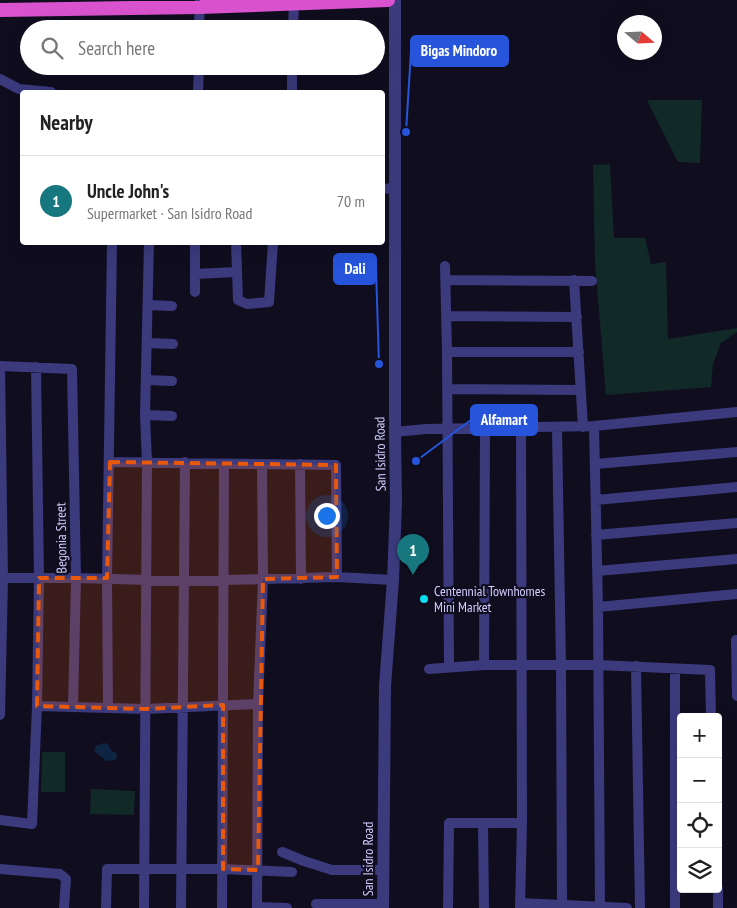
<!DOCTYPE html>
<html lang="en">
<head>
<meta charset="utf-8">
<style>
  :root { --surface:#fff; --page:#f2f2f2; --text:#222; --muted:#767676; --line:#e0e0e0; --accent:#17777e }
  body { margin:0; font-family:"PT Sans Narrow",sans-serif; background:var(--page); color:var(--text) }
  .controls { position:absolute; right:15px; bottom:15px; display:grid; overflow:hidden; border-radius:5px; box-shadow:0 5px 20px #0002 }
  .controls button { width:45px; height:45px; display:grid; place-items:center; padding:0; border:0; border-bottom:1px solid var(--line); background:var(--surface); color:var(--text); font:25px sans-serif }
  .compass { position:absolute; left:617px; top:15px; width:45px; height:45px; border-radius:50%; background:var(--surface); box-shadow:0 5px 20px #0002; rotate:109deg }
  .you { position:absolute; left:326px; top:515px; width:18px; height:18px; margin:-12px; border:4px solid #fff; border-radius:50%; background:#1a73e8; box-shadow:0 0 0 8px #1a73e833 }
  .badge { display:grid; place-items:center; width:32px; height:32px; border-radius:50%; background:var(--accent); color:#fff; font-size:16px; font-weight:700 }
  .pin { position:absolute; translate:-50% -41px; filter:drop-shadow(0 1px 2px #0008) }
  .pin::after { content:''; position:absolute; top:26px; width:18px; height:15px; background:inherit; clip-path:polygon(0 0,100% 0,50% 100%) }
  .list { margin:0; padding:0; list-style:none }
  h2 { display:flex; justify-content:space-between; align-items:center; height:65px; margin:0; padding:0 20px; font-size:21px }
  h2 small { font-size:16px; font-weight:400; color:var(--muted) }
  .list li { display:grid; grid-template-columns:32px 1fr auto; gap:15px; align-items:center; box-sizing:border-box; height:90px; padding:0 20px; border-top:1px solid var(--line) }
  .list b { display:block; font-size:19px; white-space:nowrap }
  .list p { margin:0; font-size:16px; white-space:nowrap; color:var(--muted) }
  .list em { font-size:16px; font-style:normal; color:var(--muted) }
  .icon { flex:none; width:28px; height:28px; fill:none; stroke:currentColor; stroke-width:2; stroke-linecap:round; stroke-linejoin:round }
  .map { position:relative; flex:none; width:737px; height:908px; overflow:hidden }
  .search { position:absolute; background:var(--surface); box-shadow:0 5px 20px #0002; left:20px; top:20px; width:365px; height:55px; display:flex; align-items:center; gap:12px; box-sizing:border-box; padding:0 18px; border-radius:28px; color:var(--muted); font-size:19px }
  .panel { position:absolute; background:var(--surface); box-shadow:0 5px 20px #0002; left:20px; top:90px; width:365px; height:155px; border-radius:5px }
  .map>svg:first-child { display:block }
  .green { fill:#112927 }
  .water { fill:#0e2443 }
  .lines { fill:none; stroke-linecap:round; stroke-linejoin:round }
  .minor { stroke:#3b3a7d; stroke-width:10 }
  .tertiary { stroke:#3b3a7d; stroke-width:12 }
  .trunk { stroke:#d953ce; stroke-width:14 }
  .marked { fill:#e8590c; fill-opacity:0.2; stroke:#e8590c; stroke-width:4; stroke-dasharray:10 6; stroke-linejoin:round }
  .poi-dot { fill:#09deee; stroke:#100d1f; stroke-width:2 }
  .labels { text-anchor:middle; stroke-width:4.5; stroke-linejoin:round; paint-order:stroke }
  .street-label { font-size:14px; fill:#d2cdfd; stroke:#100d1f }
  .poi-label { font-size:14px; fill:#d2cdfd; stroke:#100d1f; text-anchor:start }
  .leader { fill:none; stroke:#2654da; stroke-width:2 }
  .callout-dot { fill:#2654da; stroke:#100d1f; stroke-width:2 }
  .callout { fill:#2654da; stroke:#2654da; stroke-width:2 }
  .callout-label { font-size:15px; text-anchor:middle; font-weight:bold; fill:#fff }
</style>
</head>
<body>
<div class="map">
<svg width="737" height="908" viewBox="0 0 737 908">
  <rect width="100%" height="100%" fill="#100d1f"/>
  <path class="green" d="M647,100H702L700,163L678,162Z
    M610,164L614,238H645L651,264L666,262L668,339L737,328V332L721,343L713,364L711,387L606,395L595,263L593,165Z
    M42,752H65V792H41Z
    M91,789L135,791L134,815L90,814Z"/>
  <path class="water" d="M104,743L108,744L111,750L117,754L116,760L107,761L94,751L96,746Z"/>
  <g class="lines">
    <path class="minor" d="M199,29L200,0
      M293,29L294,2
      M0,79L19,89L51,92
      M292,89V66
      M198,92L199,66
      M382,189L395,188
      M195,242V292
      M236,242L238,300L247,304L269,302L273,242
      M445,266L447,352L449,667
      M195,274L237,272
      M446,280L592,281
      M574,280L583,427
      M148,305L172,306
      M447,316L577,317
      M147,343L173,344
      M447,352H579
      M0,366L72,369L76,578L73,707
      M146,380L172,381
      M448,389L581,390
      M145,415L172,416
      M594,426L598,607L600,907
      M557,428L561,666L562,905
      M395,432L426,429L594,426L737,412
      M110,462L336,465L337,577
      M300,464L301,579
      M595,464L737,452
      M596,500L737,487
      M596,535L737,523
      M597,571L737,559
      M0,578H76L185,581L337,577L393,580
      M598,607L737,594
      M737,640H736L737,696
      M484,665L485,429
      M636,666L640,908
      M429,669L484,665H598L710,670L711,717
      M675,669V908
      M37,706L145,709L258,704
      M108,708L107,578L112,242
      M0,715L3,578L0,366
      M0,820L32,824L37,706L39,578L36,367
      M483,823L484,908
      M282,852L304,861L332,870H383
      M0,869L60,874L66,879L64,908
      M718,889V908
      M520,903L627,908
      M316,904H383
      M257,907L287,908
      M106,908L107,869H223L292,872
      M144,908L147,462L145,415L149,242
      M181,908L185,462
      M222,908L224,464
      M257,908L258,704L263,579L262,464
      M448,908L449,823H522
      M520,908L522,823L521,428"/>
    <path class="tertiary" d="M383,908L385,686L393,580L396,503L395,432V0"/>
    <path class="trunk" d="M0,10L200,7L388,0"/>
  </g>
  <path class="marked" d="M110,462L336,465L337,577L263,579L258,870L223,869V705L145,709L37,706L39,578H107Z"/>
  <circle class="poi-dot" cx="424" cy="599" r="5"/>
  <g class="labels">
    <g class="street-label">
      <text transform="translate(380 454) rotate(-91)" y="5">San Isidro Road</text>
      <text transform="translate(61 538) rotate(-91)" y="5">Begonia Street</text>
      <text transform="translate(368 859) rotate(-90)" y="5">San Isidro Road</text>
    </g>
    <g class="poi-label">
      <text x="434" y="596">Centennial Townhomes<tspan x="434" dy="16">Mini Market</tspan></text>
    </g>
  </g>
  <path class="leader" d="M406 132L411 51M379 364L376 269M416 461L471 420"/>
  <g class="callout-dot">
    <circle cx="406" cy="132" r="5"/>
    <circle cx="379" cy="364" r="5"/>
    <circle cx="416" cy="461" r="5"/>
  </g>
  <g class="callout">
    <rect x="411" y="36" width="97" height="30" rx="5"/>
    <rect x="334" y="254" width="42" height="30" rx="5"/>
    <rect x="471" y="405" width="66" height="30" rx="5"/>
  </g>
  <g class="callout-label">
    <text x="459" y="56">Bigas Mindoro</text>
    <text x="355" y="274">Dali</text>
    <text x="504" y="425">Alfamart</text>
  </g>
</svg>
<div class="controls">
<button>+</button>
<button>−</button>
<button><svg class="icon" aria-label="locate" viewBox="0 0 24 24"><circle cx="12" cy="12" r="6"/><path d="M12 2v4M12 18v4M2 12h4M18 12h4"/></svg></button>
<button><svg class="icon" aria-label="layers" viewBox="0 0 24 24"><path d="M12 4l9 5-9 5-9-5zM3 14l9 5 9-5"/></svg></button>
</div>
<svg class="compass" viewBox="-18 -18 36 36"><path d="M0-13l5 13h-10z" fill="#e53935"/><path d="M0 13l5-13h-10z" fill="#767676"/></svg>
<div class="you"></div>
<div class="pin badge" style="left:413px;top:575px">1</div>
<div class="search"><svg class="icon" aria-label="search" viewBox="0 0 24 24"><circle cx="10" cy="10" r="6"/><path d="M15 15l6 6"/></svg>Search here</div>
<section class="panel">
<h2>Nearby<small></small></h2>
<ul class="list">
<li><span class="badge">1</span><div><b>Uncle John's</b><p>Supermarket · San Isidro Road</p></div><em>70 m</em></li>
</ul>
</section>
</div>
</body>
</html>
